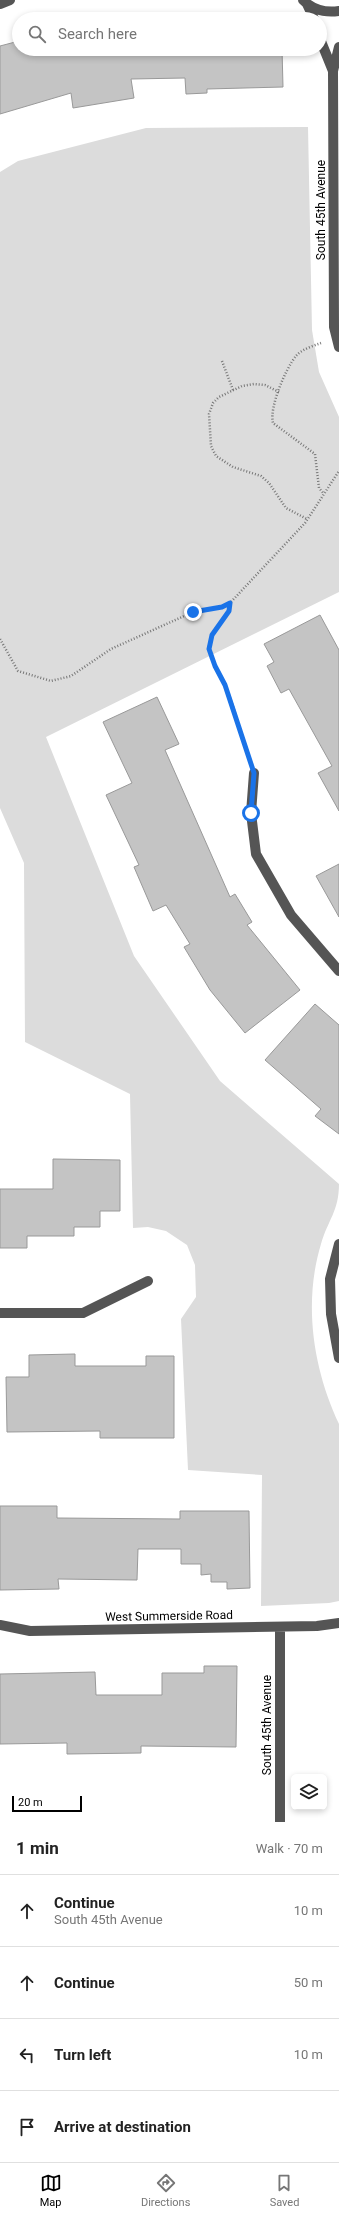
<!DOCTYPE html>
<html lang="en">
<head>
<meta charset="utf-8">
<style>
  :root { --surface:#fff; --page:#f6f6f6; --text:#222; --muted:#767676; --line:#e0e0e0; --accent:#000 }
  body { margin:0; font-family:Roboto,sans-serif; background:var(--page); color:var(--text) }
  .controls { position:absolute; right:12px; bottom:12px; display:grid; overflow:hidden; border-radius:6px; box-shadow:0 2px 6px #0003 }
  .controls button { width:36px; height:36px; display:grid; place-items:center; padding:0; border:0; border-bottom:1px solid var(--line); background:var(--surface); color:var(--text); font:20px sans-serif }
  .scale { position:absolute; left:12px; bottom:10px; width:70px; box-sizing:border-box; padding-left:4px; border:2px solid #000; border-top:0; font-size:11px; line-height:14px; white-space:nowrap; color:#000; -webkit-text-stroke:3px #fff; paint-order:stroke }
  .stop { position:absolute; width:12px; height:12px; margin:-9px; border:3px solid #1a73e8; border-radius:50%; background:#fff }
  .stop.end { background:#1a73e8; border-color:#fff; box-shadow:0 1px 4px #0008 }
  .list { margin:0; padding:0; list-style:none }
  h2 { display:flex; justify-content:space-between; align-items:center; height:52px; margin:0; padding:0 16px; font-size:17px }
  h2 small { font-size:13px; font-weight:400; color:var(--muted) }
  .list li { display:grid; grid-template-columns:26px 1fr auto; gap:12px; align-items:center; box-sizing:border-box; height:72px; padding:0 16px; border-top:1px solid var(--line) }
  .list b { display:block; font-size:15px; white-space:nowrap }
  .list p { margin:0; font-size:13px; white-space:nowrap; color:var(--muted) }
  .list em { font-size:13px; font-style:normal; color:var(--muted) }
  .icon { flex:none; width:22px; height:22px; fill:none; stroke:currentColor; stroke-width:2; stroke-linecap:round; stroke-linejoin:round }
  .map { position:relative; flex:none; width:339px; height:1822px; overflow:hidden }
  .search { position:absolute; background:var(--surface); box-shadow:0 2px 6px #0003; left:12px; right:12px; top:12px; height:44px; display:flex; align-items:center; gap:10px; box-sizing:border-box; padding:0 14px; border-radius:22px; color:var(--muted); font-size:15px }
  .sheet { height:340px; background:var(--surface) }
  nav { display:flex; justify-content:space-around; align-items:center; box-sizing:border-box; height:56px; border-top:1px solid var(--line); background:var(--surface); font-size:11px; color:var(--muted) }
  nav a { display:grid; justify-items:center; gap:2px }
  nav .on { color:var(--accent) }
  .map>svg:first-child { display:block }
  .green { fill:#dcdcdc }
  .building { fill:#c4c4c4; stroke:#999 }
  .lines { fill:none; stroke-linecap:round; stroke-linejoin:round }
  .path { stroke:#777; stroke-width:2.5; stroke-dasharray:1 2; stroke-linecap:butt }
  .minor { stroke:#555; stroke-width:10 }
  .route { stroke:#1a73e8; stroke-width:5 }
  .labels { text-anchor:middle; stroke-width:3.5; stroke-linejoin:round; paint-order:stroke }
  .street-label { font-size:12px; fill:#000; stroke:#fff }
</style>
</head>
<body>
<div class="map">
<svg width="339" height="1822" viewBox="0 0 339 1822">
  <rect width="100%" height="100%" fill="#fff"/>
  <path class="green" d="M308,127L312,330L319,372L339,417V592L46,737L134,956L220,1081L339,1184C339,1211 328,1220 321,1244C303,1303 313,1369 339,1424V1601L329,1603L261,1606L262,1475L188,1470L181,1319L196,1297L195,1265L187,1245L166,1231L148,1227L133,1228L130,1094L25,1042L24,863L0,808V172L18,161L146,128Z"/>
  <path class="building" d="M206,15V19H141V16Z
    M19,41V49H282L283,87L207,89V93L186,94L185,78L131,79L134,98L73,108L71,93L0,114V46Z
    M320,615L339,650V811L318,773L332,766L289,689L281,693L267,666L274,662L264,644Z
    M157,697L179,744L165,750L230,897L235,894L252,922L247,925L300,990L245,1033L210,990L184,947L190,944L166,905L153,911L134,867L139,865L106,795L132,783L103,722Z
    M339,864V917L316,876Z
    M315,1004L339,1025V1134L315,1116L321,1109L265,1060Z
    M53,1159L120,1160V1211H100V1227H74V1236H27V1248H0V1189H53Z
    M75,1354V1366H146V1356H174V1438H100V1431L7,1432L6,1377H29V1355Z
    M0,1506H57V1518L180,1519V1511H249L250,1588L227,1589V1582H211V1574L201,1575V1564H181V1549H138L137,1580L58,1579L59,1589L0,1590Z
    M204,1666H237L236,1747L141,1746V1753L67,1754V1743L0,1744V1674L95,1672L96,1695H162V1673H204Z"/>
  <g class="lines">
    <path class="path" d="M321,343C313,346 302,349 296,356C286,368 269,407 273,423L315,454L319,488L324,494
      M222,361L233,390
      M279,392L265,385L254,384L242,386L219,397L213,403L209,414L211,446L216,456L233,467L261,476L269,483L286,508L307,519
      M230,603C228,620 208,631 209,649C210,662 220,673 225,685C234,706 241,735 249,757
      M0,639L18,671L51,681L71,676L111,649L193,612L222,607L230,603L305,523L339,471"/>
    <path class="minor" d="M303,0C313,10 325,13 339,11
      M0,4L10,0
      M307,4L314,19
      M320,39L333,71
      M339,47L333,71L334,327L339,347
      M254,773L251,813L256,854L291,915L339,971
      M339,1244L330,1279L331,1314L339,1358
      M0,1313H83L148,1281
      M0,1625L30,1631L317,1626L339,1623
      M280,1822V1627"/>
  </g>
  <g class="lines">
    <path class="route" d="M193,612L222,607L230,603L229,611L212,635L209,649L215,666L225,685L254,773L251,813"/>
  </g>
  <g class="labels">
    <g class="street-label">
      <text transform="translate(321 210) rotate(-90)" y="4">South 45th Avenue</text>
      <text transform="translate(169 1616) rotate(-1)" y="4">West Summerside Road</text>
      <text transform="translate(267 1725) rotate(-90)" y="4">South 45th Avenue</text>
    </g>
  </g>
</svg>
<div class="controls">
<button><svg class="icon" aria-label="layers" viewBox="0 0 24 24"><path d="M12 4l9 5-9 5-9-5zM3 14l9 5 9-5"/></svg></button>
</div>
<div class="scale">20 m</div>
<div class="stop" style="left:251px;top:813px"></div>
<div class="stop end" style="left:193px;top:612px"></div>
<div class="search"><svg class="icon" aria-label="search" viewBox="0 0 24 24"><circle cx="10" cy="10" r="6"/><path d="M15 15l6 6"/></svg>Search here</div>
</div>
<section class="sheet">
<h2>1 min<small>Walk · 70 m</small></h2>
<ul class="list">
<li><svg class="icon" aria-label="ahead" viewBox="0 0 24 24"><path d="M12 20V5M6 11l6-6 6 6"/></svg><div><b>Continue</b><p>South 45th Avenue</p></div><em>10 m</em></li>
<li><svg class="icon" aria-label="ahead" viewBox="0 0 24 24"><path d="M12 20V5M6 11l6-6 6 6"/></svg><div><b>Continue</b></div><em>50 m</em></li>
<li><svg class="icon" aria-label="left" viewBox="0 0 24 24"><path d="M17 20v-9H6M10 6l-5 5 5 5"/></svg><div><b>Turn left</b></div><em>10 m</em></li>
<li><svg class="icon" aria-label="arrive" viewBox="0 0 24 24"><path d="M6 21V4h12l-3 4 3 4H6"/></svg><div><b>Arrive at destination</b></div></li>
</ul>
</section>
<nav>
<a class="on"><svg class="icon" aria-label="map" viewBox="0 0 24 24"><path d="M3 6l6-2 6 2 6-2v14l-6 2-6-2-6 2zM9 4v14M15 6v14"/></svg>Map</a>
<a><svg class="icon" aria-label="directions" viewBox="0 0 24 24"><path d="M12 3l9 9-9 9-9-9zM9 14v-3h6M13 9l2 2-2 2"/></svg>Directions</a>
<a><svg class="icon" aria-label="saved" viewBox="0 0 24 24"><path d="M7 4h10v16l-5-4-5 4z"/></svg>Saved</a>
</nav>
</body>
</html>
